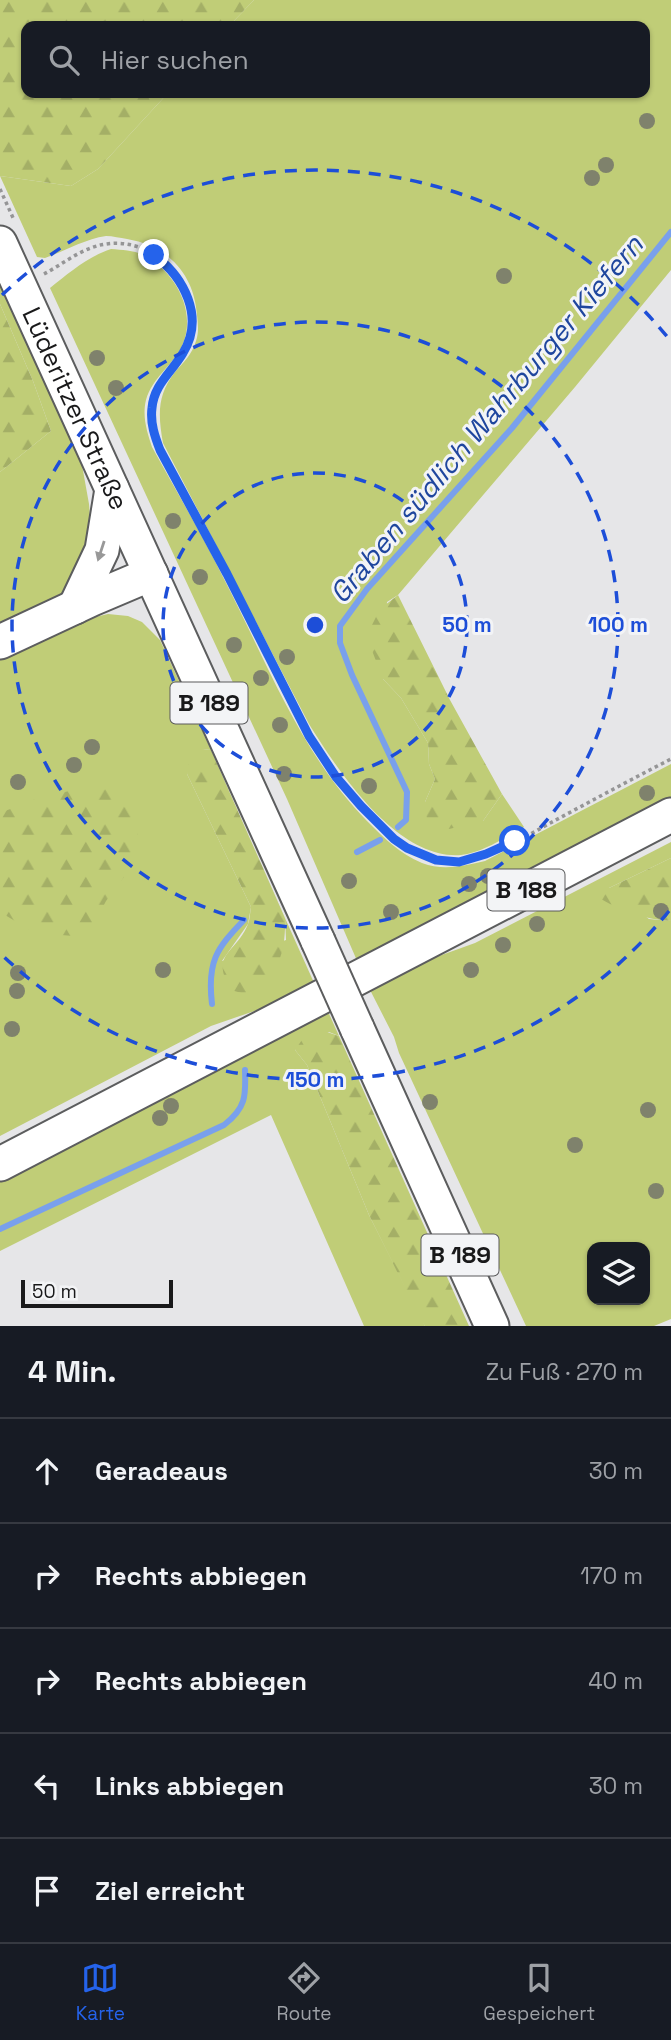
<!DOCTYPE html>
<html lang="de">
<head>
<meta charset="utf-8">
<style>
  :root { --surface:#171b24; --page:#20242c; --text:#f1f3f6; --muted:#9ea1a6; --line:#363941; --accent:#2563eb }
  body { margin:0; font-family:"Space Grotesk",sans-serif; background:var(--page); color:var(--text) }
  .controls { position:absolute; right:21px; bottom:21px; display:grid; overflow:hidden; border-radius:14px; box-shadow:0 2px 5px #0004 }
  .controls button { width:63px; height:63px; display:grid; place-items:center; padding:0; border:0; border-bottom:2px solid var(--line); background:var(--surface); color:var(--text); font:35px sans-serif }
  .scale { position:absolute; left:21px; bottom:18px; width:152px; box-sizing:border-box; padding-left:7px; border:4px solid #19191a; border-top:0; font-size:19px; line-height:24px; white-space:nowrap; color:#19191a; -webkit-text-stroke:5px #f3f4f6; paint-order:stroke }
  .stop { position:absolute; width:21px; height:21px; margin:-16px; border:5px solid #2563eb; border-radius:50%; background:#fff }
  .stop.end { background:#2563eb; border-color:#fff; box-shadow:0 2px 7px #0008 }
  .list { margin:0; padding:0; list-style:none }
  h2 { display:flex; justify-content:space-between; align-items:center; height:91px; margin:0; padding:0 28px; font-size:30px }
  h2 small { font-size:23px; font-weight:400; color:var(--muted) }
  .list li { display:grid; grid-template-columns:46px 1fr auto; gap:21px; align-items:center; box-sizing:border-box; height:105px; padding:0 28px; border-top:2px solid var(--line) }
  .list b { display:block; font-size:26px; white-space:nowrap }
  .list em { font-size:23px; font-style:normal; color:var(--muted) }
  .icon { flex:none; width:38px; height:38px; fill:none; stroke:currentColor; stroke-width:2; stroke-linecap:round; stroke-linejoin:round }
  .map { position:relative; flex:none; width:671px; height:1326px; overflow:hidden }
  .search { position:absolute; background:var(--surface); box-shadow:0 2px 5px #0004; left:21px; right:21px; top:21px; height:77px; display:flex; align-items:center; gap:18px; box-sizing:border-box; padding:0 24px; border-radius:14px; color:var(--muted); font-size:26px }
  .sheet { height:616px; background:var(--surface) }
  nav { display:flex; justify-content:space-around; align-items:center; box-sizing:border-box; height:98px; border-top:2px solid var(--line); background:var(--surface); font-size:19px; color:var(--muted) }
  nav a { display:grid; justify-items:center; gap:4px }
  nav .on { color:var(--accent) }
  .map>svg:first-child { display:block }
  .green { fill:#c0cd77; fill-rule:evenodd }
  .forest { fill:url(#forest-firs) }
  .lines { fill:none; stroke-linecap:round; stroke-linejoin:round }
  .stream { stroke:#79a0ec; stroke-width:6 }
  .major-casing { stroke:#5c5d5e; stroke-width:37 }
  .path { stroke:#959596; stroke-width:3.5; stroke-dasharray:3.5 3.5; stroke-linecap:butt }
  .major { stroke:#fff; stroke-width:33 }
  .major-bridge-casing { stroke:#5c5d5e; stroke-width:37; stroke-linecap:butt }
  .major-bridge { stroke:#fff; stroke-width:33 }
  .tree { fill:#7f826c }
  .oneway { fill:#989898 }
  .route { stroke:#2563eb; stroke-width:9 }
  .ring { fill:none; stroke:#1d4ed8; stroke-width:3.5; stroke-dasharray:12 9 }
  .labels { text-anchor:middle; stroke-width:6; stroke-linejoin:round; paint-order:stroke }
  .shield { fill:#f3f4f6; stroke:#5a5b5c; stroke-width:2 }
  .shield-label { font-size:24px; font-weight:bold; fill:#19191a }
  .street-label { font-size:26px; fill:#19191a; stroke:#f3f4f6 }
  .water-label { font-size:28px; font-style:italic; fill:#1f469e; stroke:#f3f4f6 }
  .centre { fill:#1d4ed8; stroke:#f3f4f6; stroke-width:3.5 }
  .ring-label { font-size:21px; text-anchor:middle; font-weight:bold; fill:#1d4ed8; stroke:#f3f4f6; stroke-width:6; stroke-linejoin:round; paint-order:stroke }
</style>
</head>
<body>
<div class="map">
<svg width="671" height="1326" viewBox="0 0 671 1326">
  <defs>
    <pattern id="forest-firs" width="22" height="20" patternUnits="userSpaceOnUse" patternTransform="scale(1.75)"><rect width="22" height="20" fill="#c0cd77"/><path d="M5 1l3.5 6h-7zM16 11l3.5 6h-7z" fill="#a4af66"/></pattern>
  </defs>
  <rect width="100%" height="100%" fill="#e6e6e8"/>
  <path class="green" d="M254,0H671V270L575,387L398,595L387,602L383,679L401,698L428,743L429,764L435,779L425,802L483,821L502,794L524,827C505,837 483,853 461,855C397,860 338,771 309,724L163,443C158,415 157,395 175,372C184,362 192,354 196,341C199,332 198,324 197,315C194,274 168,246 127,239C120,238 113,236 106,236C85,239 65,251 45,258L37,257L0,176L71,186L98,169L168,93H645V26H229Z
    M111,249C122,250 133,250 143,255C174,270 198,311 182,346C173,365 152,378 146,400C142,416 147,432 152,447C176,491 202,534 224,579C267,662 300,753 367,821C384,838 400,854 422,863C443,871 464,866 485,861L671,764V800L358,963L287,799L50,288C69,273 87,257 111,249Z
    M0,274L67,422L82,465L89,504L92,539L68,591L48,604L0,627V472L51,431L33,381L0,304Z
    M108,614L128,616L142,622L160,640L211,750L203,749L187,774L251,907L248,924L222,961L286,940L285,918L315,985L283,1001L211,1026L0,1136V656L91,618Z
    M671,842V858L609,888L649,919L671,921V1319L654,1326H526L399,1053L394,1037L368,986L414,965L475,943ZM592,1247H645V1300H592Z
    M326,1007L339,1036L329,1032L295,1050L307,1065L369,1215L425,1326H364L271,1115L0,1251V1177Z"/>
  <path class="forest" d="M0,0H254L229,26H26V93H168L98,169L71,186L0,176Z
    M0,304L33,381L51,431L0,472Z
    M398,595L450,700L502,794L483,821L449,829L427,822L425,802L435,779L429,764L428,743L401,698L383,679L371,648L372,625L380,609Z
    M203,749L211,750L285,918C286,953 278,979 245,994L231,990C209,953 236,954 248,924C250,919 250,912 251,907L187,774L189,760L195,750Z
    M81,788L121,790L141,809L133,865L106,901L87,937L35,933L0,912V813L33,800Z
    M671,858V921C641,918 628,914 601,899L609,888Z
    M318,1029L339,1036L469,1326H425L422,1322L369,1215L307,1065L295,1050L304,1037Z"/>
  <g class="lines">
    <path class="stream" d="M398,827L406,820L407,792L352,675L340,643V626L367,589L512,428L671,232
      M357,852L380,840
      M212,1004C207,962 216,949 244,920
      M0,1229L224,1125C246,1108 246,1096 245,1070"/>
    <g class="major-casing">
      <g id="major">
        <path id="s1" d="M0,243L318,941"/>
        <path d="M75,607L102,550L112,489"/>
        <path d="M0,642L92,599L151,574"/>
        <path d="M357,1028L492,1326"/>
        <path d="M0,1164L671,815"/>
      </g>
    </g>
    <path class="path" d="M0,189L14,220
      M44,274C63,264 83,247 106,244C152,237 194,279 192,324C190,354 172,361 160,384C147,405 152,428 160,450C185,495 210,540 233,585C273,664 353,863 457,862C487,861 528,835 554,821C593,800 632,779 671,759"/>
    <use href="#major" class="major"/>
    <g class="major-bridge-casing">
      <path id="major-bridge" d="M318,941L357,1028"/>
    </g>
    <use href="#major-bridge" class="major-bridge"/>
  </g>
  <g class="tree">
    <circle cx="647" cy="121" r="8"/>
    <circle cx="606" cy="165" r="8"/>
    <circle cx="592" cy="178" r="8"/>
    <circle cx="504" cy="276" r="8"/>
    <circle cx="97" cy="358" r="8"/>
    <circle cx="116" cy="388" r="8"/>
    <circle cx="173" cy="521" r="8"/>
    <circle cx="200" cy="577" r="8"/>
    <circle cx="234" cy="645" r="8"/>
    <circle cx="287" cy="657" r="8"/>
    <circle cx="261" cy="678" r="8"/>
    <circle cx="280" cy="725" r="8"/>
    <circle cx="92" cy="747" r="8"/>
    <circle cx="74" cy="765" r="8"/>
    <circle cx="284" cy="774" r="8"/>
    <circle cx="18" cy="782" r="8"/>
    <circle cx="369" cy="786" r="8"/>
    <circle cx="647" cy="793" r="8"/>
    <circle cx="488" cy="876" r="8"/>
    <circle cx="349" cy="881" r="8"/>
    <circle cx="469" cy="884" r="8"/>
    <circle cx="661" cy="911" r="8"/>
    <circle cx="391" cy="912" r="8"/>
    <circle cx="537" cy="924" r="8"/>
    <circle cx="503" cy="945" r="8"/>
    <circle cx="163" cy="970" r="8"/>
    <circle cx="471" cy="970" r="8"/>
    <circle cx="18" cy="973" r="8"/>
    <circle cx="17" cy="991" r="8"/>
    <circle cx="12" cy="1029" r="8"/>
    <circle cx="430" cy="1102" r="8"/>
    <circle cx="171" cy="1106" r="8"/>
    <circle cx="648" cy="1110" r="8"/>
    <circle cx="160" cy="1118" r="8"/>
    <circle cx="575" cy="1145" r="8"/>
    <circle cx="656" cy="1191" r="8"/>
  </g>
  <defs><path id="oneway-solid" d="M-6-.8H1V-3.2L6.5 0L1 3.2V.8H-6Z" transform="scale(1.75)"/></defs>
  <use class="oneway" href="#oneway-solid" transform="translate(101 551) rotate(108)"/>
  <g class="lines">
    <path class="route" d="M154,255C184,277 205,317 183,353C172,372 154,384 152,408C150,423 155,437 160,450L227,574L309,736L336,777L361,806L394,839L407,848L436,860L459,862L486,854L515,841"/>
  </g>
  <g class="ring">
    <circle cx="315" cy="625" r="152"/>
    <circle cx="315" cy="625" r="303"/>
    <path d="M669 911A455 455 0 0 1 2 955M2 295A455 455 0 0 1 669 339"/>
  </g>
  <g class="labels">
    <g class="shield">
      <rect x="170.5" y="682.5" width="77" height="41" rx="5"/>
      <rect x="487.5" y="869.5" width="77" height="41" rx="5"/>
      <rect x="421.5" y="1234.5" width="77" height="41" rx="5"/>
    </g>
    <g class="shield-label">
      <text x="209" y="711">B 189</text>
      <text x="526" y="898">B 188</text>
      <text x="460" y="1263">B 189</text>
    </g>
    <g class="street-label">
      <text dy="9" stroke="none"><textPath href="#s1" startOffset="182">Lüderitzer Straße</textPath></text>
    </g>
    <g class="water-label">
      <text transform="translate(486 419) rotate(-50)" y="10">Graben südlich Wahrburger Kiefern</text>
    </g>
  </g>
  <circle cx="315" cy="625" r="10" class="centre"/>
  <g class="ring-label">
    <text x="467" y="632">50 m</text>
    <text x="618" y="632">100 m</text>
    <text x="315" y="1087">150 m</text>
  </g>
</svg>
<div class="controls">
<button><svg class="icon" aria-label="layers" viewBox="0 0 24 24"><path d="M12 4l9 5-9 5-9-5zM3 14l9 5 9-5"/></svg></button>
</div>
<div class="scale">50 m</div>
<div class="stop" style="left:515px;top:841px"></div>
<div class="stop end" style="left:154px;top:255px"></div>
<div class="search"><svg class="icon" aria-label="search" viewBox="0 0 24 24"><circle cx="10" cy="10" r="6"/><path d="M15 15l6 6"/></svg>Hier suchen</div>
</div>
<section class="sheet">
<h2>4 Min.<small>Zu Fuß · 270 m</small></h2>
<ul class="list">
<li><svg class="icon" aria-label="ahead" viewBox="0 0 24 24"><path d="M12 20V5M6 11l6-6 6 6"/></svg><div><b>Geradeaus</b></div><em>30 m</em></li>
<li><svg class="icon" aria-label="right" viewBox="0 0 24 24"><path d="M7 20v-9h11M14 6l5 5-5 5"/></svg><div><b>Rechts abbiegen</b></div><em>170 m</em></li>
<li><svg class="icon" aria-label="right" viewBox="0 0 24 24"><path d="M7 20v-9h11M14 6l5 5-5 5"/></svg><div><b>Rechts abbiegen</b></div><em>40 m</em></li>
<li><svg class="icon" aria-label="left" viewBox="0 0 24 24"><path d="M17 20v-9H6M10 6l-5 5 5 5"/></svg><div><b>Links abbiegen</b></div><em>30 m</em></li>
<li><svg class="icon" aria-label="arrive" viewBox="0 0 24 24"><path d="M6 21V4h12l-3 4 3 4H6"/></svg><div><b>Ziel erreicht</b></div></li>
</ul>
</section>
<nav>
<a class="on"><svg class="icon" aria-label="map" viewBox="0 0 24 24"><path d="M3 6l6-2 6 2 6-2v14l-6 2-6-2-6 2zM9 4v14M15 6v14"/></svg>Karte</a>
<a><svg class="icon" aria-label="directions" viewBox="0 0 24 24"><path d="M12 3l9 9-9 9-9-9zM9 14v-3h6M13 9l2 2-2 2"/></svg>Route</a>
<a><svg class="icon" aria-label="saved" viewBox="0 0 24 24"><path d="M7 4h10v16l-5-4-5 4z"/></svg>Gespeichert</a>
</nav>
</body>
</html>
